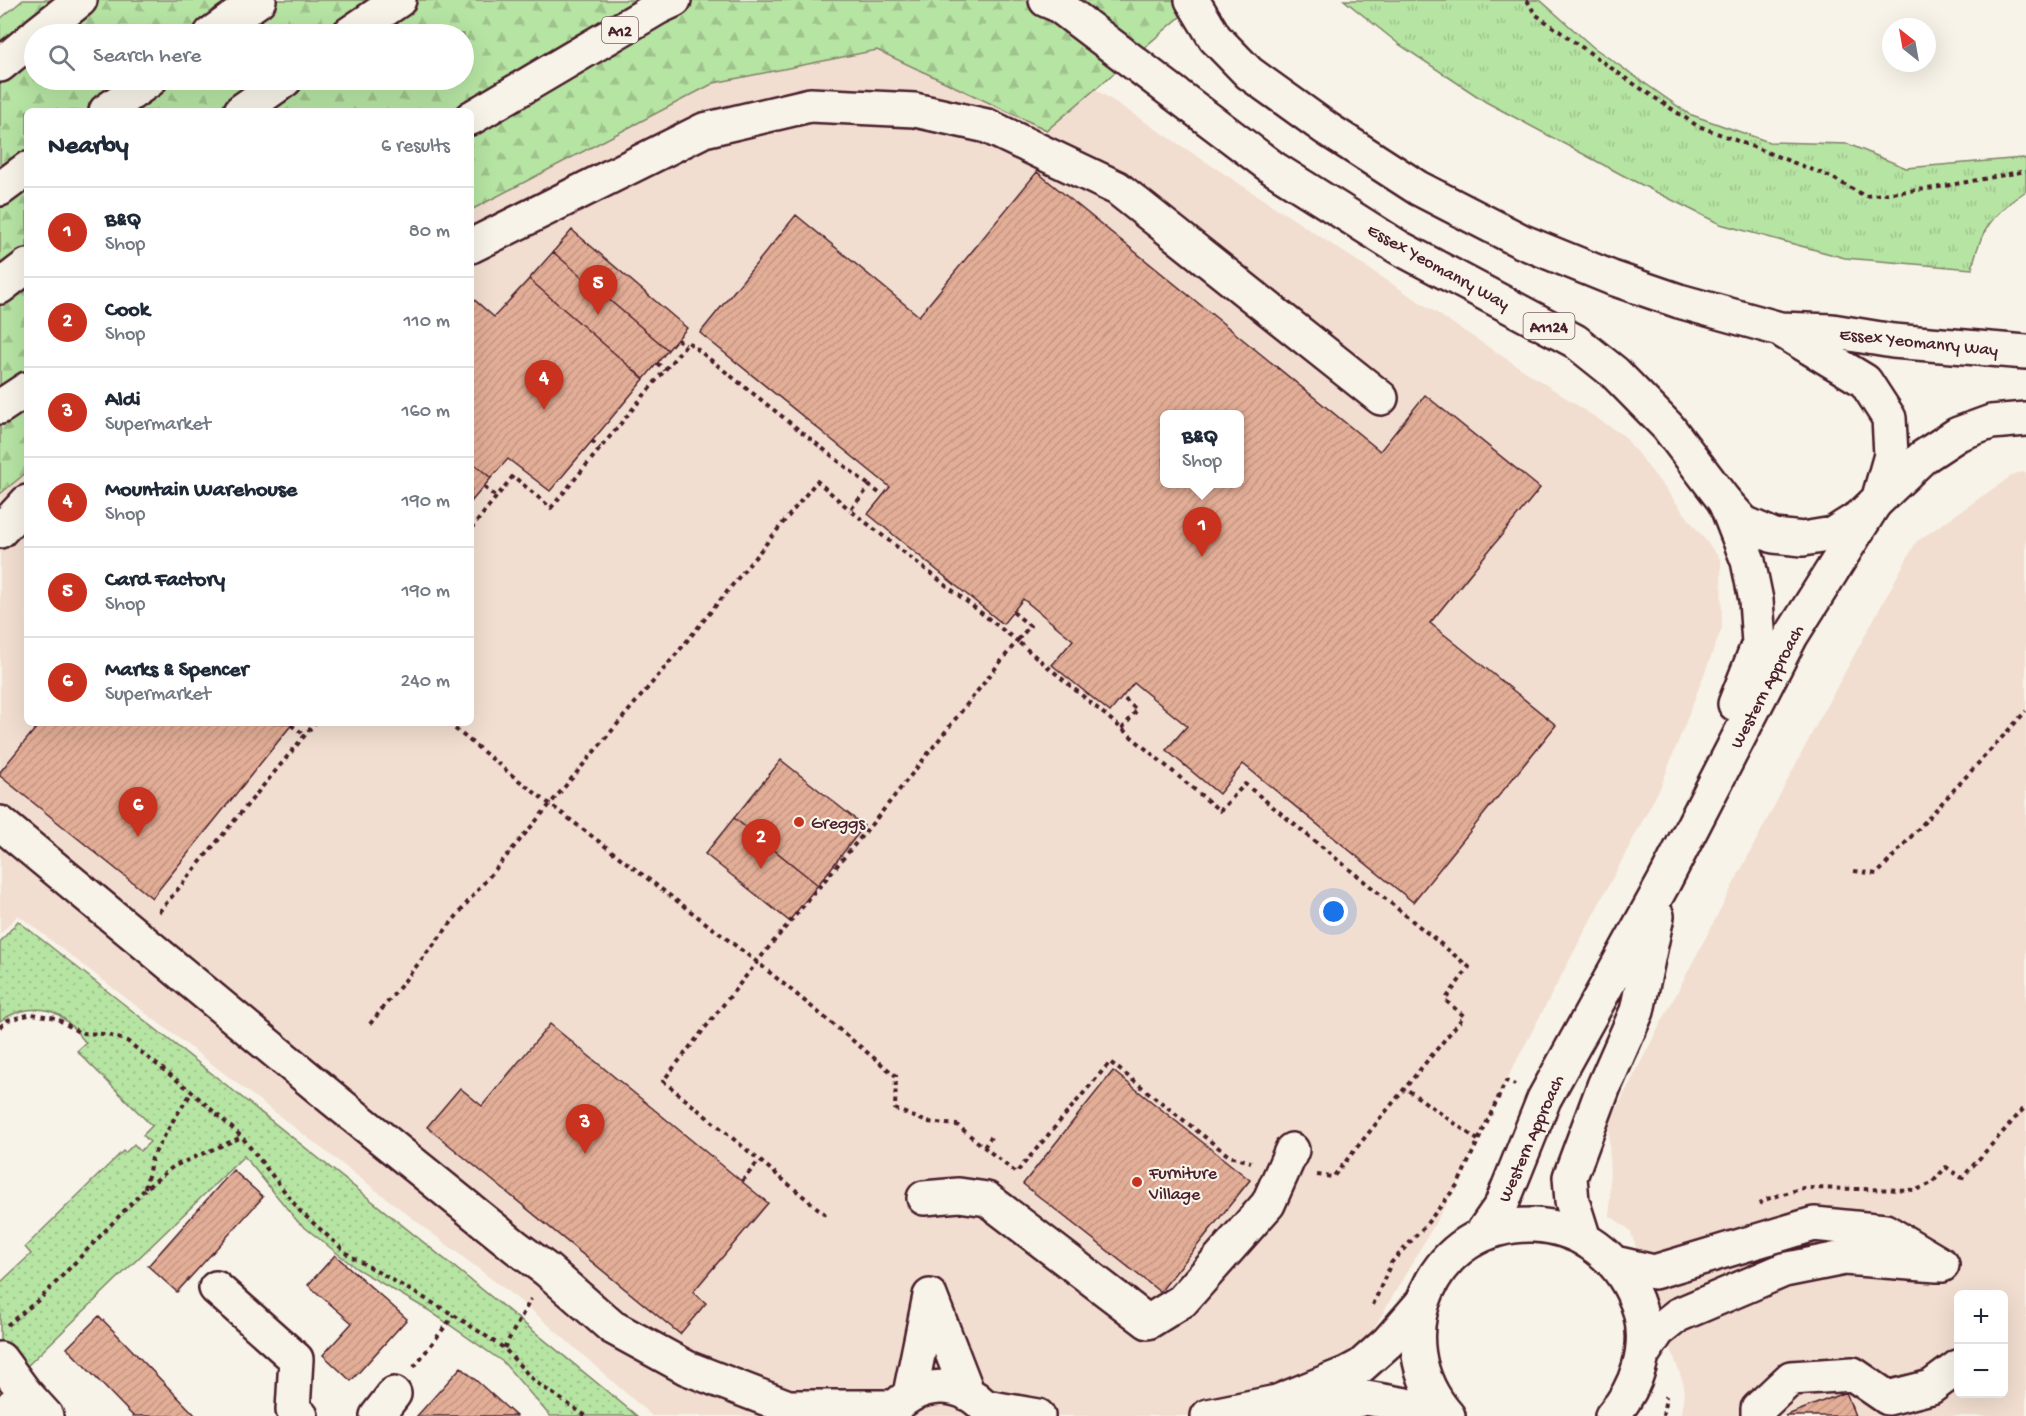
<!DOCTYPE html>
<html lang="en">
<head>
<meta charset="utf-8">
<style>
  :root { --surface:#fff; --page:#f6f6f7; --text:#1f2937; --muted:#747a83; --line:#e0e1e3; --accent:#c8321e }
  body { margin:0; font-family:"Gochi Hand",sans-serif; background:var(--page); color:var(--text) }
  .controls { position:absolute; right:18px; bottom:18px; display:grid; overflow:hidden; border-radius:9px; box-shadow:0 6px 24px #0002 }
  .controls button { width:54px; height:54px; display:grid; place-items:center; padding:0; border:0; border-bottom:2px solid var(--line); background:var(--surface); color:var(--text); font:30px sans-serif }
  .compass { position:absolute; left:1882px; top:18px; width:54px; height:54px; border-radius:50%; background:var(--surface); box-shadow:0 6px 24px #0002; rotate:329deg }
  .you { position:absolute; left:1334px; top:912px; width:21px; height:21px; margin:-15px; border:4px solid #fff; border-radius:50%; background:#1a73e8; box-shadow:0 0 0 9px #1a73e833 }
  .badge { display:grid; place-items:center; width:39px; height:39px; border-radius:50%; background:var(--accent); color:#fff; font-size:20px; font-weight:700 }
  .pin { position:absolute; translate:-50% -50px; filter:drop-shadow(0 2px 3px #0008) }
  .pin::after { content:''; position:absolute; top:32px; width:21px; height:18px; background:inherit; clip-path:polygon(0 0,100% 0,50% 100%) }
  .popup { position:absolute; left:1160px; top:410px; width:84px; height:78px; box-sizing:border-box; display:grid; place-content:center; border-radius:9px; background:var(--surface); filter:drop-shadow(0 2px 4px #0005); font-size:20px; white-space:nowrap; color:var(--muted) }
  .popup b { font-size:22px; color:var(--text) }
  .popup::after { content:''; position:absolute; left:50%; top:100%; margin-left:-12px; border:12px solid transparent; border-top-color:var(--surface) }
  .list { margin:0; padding:0; list-style:none }
  h2 { display:flex; justify-content:space-between; align-items:center; height:78px; margin:0; padding:0 24px; font-size:26px }
  h2 small { font-size:20px; font-weight:400; color:var(--muted) }
  .list li { display:grid; grid-template-columns:39px 1fr auto; gap:18px; align-items:center; box-sizing:border-box; height:90px; padding:0 24px; border-top:2px solid var(--line) }
  .list b { display:block; font-size:22px; white-space:nowrap }
  .list p { margin:0; font-size:20px; white-space:nowrap; color:var(--muted) }
  .list em { font-size:20px; font-style:normal; color:var(--muted) }
  .icon { flex:none; width:33px; height:33px; fill:none; stroke:currentColor; stroke-width:2; stroke-linecap:round; stroke-linejoin:round }
  .map { position:relative; flex:none; width:2026px; height:1416px; overflow:hidden }
  .search { position:absolute; background:var(--surface); box-shadow:0 6px 24px #0002; left:24px; top:24px; width:450px; height:66px; display:flex; align-items:center; gap:15px; box-sizing:border-box; padding:0 21px; border-radius:33px; color:var(--muted); font-size:22px }
  .panel { position:absolute; background:var(--surface); box-shadow:0 6px 24px #0002; left:24px; top:108px; width:450px; height:618px; border-radius:9px }
  .map>svg:first-child { display:block }
  .built { fill:#f1ded0; fill-rule:evenodd }
  .grass { fill:url(#grass-dots); stroke:#808267; stroke-width:1.5 }
  .forest { fill:url(#forest-firs); stroke:#808267; stroke-width:1.5; fill-rule:evenodd }
  .park { fill:url(#park-tufts); stroke:#808267; stroke-width:1.5 }
  .building { fill:url(#building-hatch); stroke:#4a1f2b; stroke-width:1.5; fill-rule:evenodd }
  .lines { fill:none; stroke-linecap:round; stroke-linejoin:round }
  .minor-casing { stroke:#4a1f2b; stroke-width:38 }
  .major-casing { stroke:#4a1f2b; stroke-width:38 }
  .highway-casing { stroke:#4a1f2b; stroke-width:38 }
  .path { stroke:#4a1f2b; stroke-width:4; stroke-dasharray:4.5 4.5; stroke-linecap:butt }
  .minor { stroke:#f7f3e8; stroke-width:33 }
  .major { stroke:#f7f3e8; stroke-width:33 }
  .highway { stroke:#f7f3e8; stroke-width:33 }
  .poi-dot { fill:#c8321e; stroke:#f7f3e8; stroke-width:2 }
  .labels { text-anchor:middle; stroke-width:4.5; stroke-linejoin:round; paint-order:stroke }
  .shield { fill:#f7f3e8; stroke:#7e5f64; stroke-width:1.5 }
  .shield-label { font-size:16px; font-weight:bold; fill:#4a1f2b }
  .street-label { font-size:18px; fill:#4a1f2b; stroke:#f7f3e8 }
  .poi-label { font-size:18px; fill:#4a1f2b; stroke:#f7f3e8; text-anchor:start }
</style>
</head>
<body>
<div class="map">
<svg width="2026" height="1416" viewBox="0 0 2026 1416">
  <defs>
    <pattern id="grass-dots" width="8" height="8" patternUnits="userSpaceOnUse" patternTransform="scale(1.5)"><rect width="8" height="8" fill="#b6e4a3"/><path d="M2 2h.1M6 6h.1" fill="none" stroke="#9ec38c" stroke-width="1.8" stroke-linecap="round"/></pattern>
    <pattern id="forest-firs" width="22" height="20" patternUnits="userSpaceOnUse" patternTransform="scale(1.5)"><rect width="22" height="20" fill="#b6e4a3"/><path d="M5 1l3.5 6h-7zM16 11l3.5 6h-7z" fill="#9ec38c"/></pattern>
    <pattern id="park-tufts" width="24" height="20" patternUnits="userSpaceOnUse" patternTransform="scale(1.5)"><rect width="24" height="20" fill="#b6e4a3"/><path d="M3 7l-1-3M5 7V3M7 7l1-3M15 17l-1-3M17 17v-4M19 17l1-3" fill="none" stroke="#9ec38c"/></pattern>
    <pattern id="building-hatch" width="6" height="6" patternUnits="userSpaceOnUse" patternTransform="scale(1.5)"><rect width="6" height="6" fill="#e3ae97"/><path d="M-1 1l2-2M0 6l6-6M5 7l2-2" fill="none" stroke="#c49582"/></pattern>
  </defs>
  <rect width="100%" height="100%" fill="#f7f3e8"/>
  <filter id="ink" filterUnits="userSpaceOnUse"><feTurbulence type="fractalNoise" baseFrequency=".0167" numOctaves="2"/><feDisplacementMap in="SourceGraphic" scale="12" xChannelSelector="R" yChannelSelector="G"/><feConvolveMatrix kernelMatrix="1 2 1 2 8 2 1 2 1" color-interpolation-filters="sRGB"/></filter>
  <g filter="url(#ink)">
    <path class="built" d="M877,50L1047,130L1095,89L1624,436L1721,560L1722,628L1661,786L1506,1081L1458,1184L1362,1349L1368,1416H652L528,1307L18,915L0,934V494L27,472V723H471V210L714,83ZM1164,414H1240V484H1164Z
      M2026,472V1416H1682L1684,1386L1630,1230L1610,1216L1609,1123L1821,716L1916,542L2016,473ZM1958,1294H2004V1394H1958Z"/>
    <path class="grass" d="M18,921C226,1084 434,1248 637,1416H550L503,1362L428,1310L357,1269L298,1222L244,1156L24,1369L0,1342V1283L31,1254L25,1247L123,1151L125,1153L134,1144L140,1151L150,1142L143,1135L152,1126L77,1051L86,1043C78,1034 70,1022 59,1015C41,1004 16,1010 0,1021V942Z"/>
    <path class="forest" d="M23,0H1200L1047,130L877,50L714,83L471,210V111H27V472L0,494V19ZM34,34H464V80H34Z"/>
    <path class="park" d="M1344,0H1540L1593,47L1689,114L1769,142L1848,144L1906,168L2023,158L2026,159V191C1993,213 1980,230 1972,269L1845,258L1720,224L1628,178L1486,102L1400,45Z"/>
    <path class="building" d="M1037,172L1380,451L1425,395L1540,488L1430,623L1556,725L1413,902L1243,764L1219,794L1166,750L1187,726L1134,683L1110,712L1052,665L1073,640L1023,599L1003,624L868,514L890,487L700,333L796,215L919,316ZM1164,414H1240V484H1164Z
      M572,230L687,328L668,350L553,252Z
      M553,252L668,350L644,379L529,279Z
      M529,279L644,379L550,491L508,459L491,478L471,461V297L494,317Z
      M471,461L491,478L471,502Z
      M40,723H293L152,898L0,776V772Z
      M781,760L864,826L818,885L734,818Z
      M734,818L818,885L789,921L705,854Z
      M550,1024L768,1203L693,1292L706,1303L680,1334L427,1127L460,1088L482,1106Z
      M1113,1071L1250,1180L1160,1292L1023,1184Z
      M233,1170L263,1197L177,1292L148,1266Z
      M335,1255L407,1319L351,1381L323,1355L352,1323L308,1285Z
      M99,1316L196,1416H133L67,1348Z
      M461,1367L516,1416H417Z
      M1846,1392L1855,1416H1785Z"/>
    <g class="lines">
      <g class="minor-casing">
        <path id="minor" d="M471,246L704,130L810,105L915,110L987,126L1117,188L1381,398
          M1725,502L1748,561L1756,600L1759,643L1735,704
          M0,531L27,502
          M0,823L333,1099L516,1247L547,1270L612,1327L687,1368L788,1407L803,1416
          M924,1198L959,1195L987,1199L1148,1322L1182,1301L1268,1204L1292,1150
          M1480,1236L1501,1206L1544,1099L1664,882L1791,636L1874,504
          M1584,1239L1572,1201L1570,1177L1604,1086L1637,1011L1657,916
          M1615,1263L1654,1272L1814,1224L1885,1231L1942,1265
          M216,1288L296,1359L293,1410L301,1416
          M930,1296L968,1394
          M1642,1355L1658,1331L1678,1315L1784,1270L1844,1258L1937,1265
          M0,1359L25,1393L46,1416
          M910,1394L930,1296
          M788,1407H895
          M986,1407L1038,1416
          M2,1416L25,1393
          M377,1416L394,1394
          M889,1416C912,1379 968,1376 991,1416
          M1208,1416L1277,1402L1348,1373L1361,1366L1388,1342L1421,1304
          M1291,1416L1366,1398L1406,1405L1439,1416
          M1448,1416C1381,1340 1431,1222 1534,1225C1554,1226 1574,1232 1590,1243C1615,1259 1631,1282 1640,1311C1650,1348 1637,1388 1612,1416
          M1758,1416V1409L1791,1378L1853,1374L1888,1398L1931,1387L1958,1367"/>
      </g>
      <g class="major-casing">
        <path id="major" d="M1046,0L1058,5L1273,168L1398,247L1575,341L1615,373L1668,427L1725,502L1744,523L1774,536L1803,539L1833,534L1860,517L1923,457L1958,434L1991,422L2026,419
          M1192,0L1215,38L1249,73L1327,129L1418,188L1521,241L1612,278L1679,301L1780,329L1832,331L1893,341L2026,352
          M1784,332L1865,381L1889,418L1891,455L1879,497"/>
      </g>
      <g class="highway-casing">
        <path id="highway" d="M37,34L80,0
          M211,34L259,0
          M349,34L399,0
          M0,65L34,37
          M106,111L150,80
          M241,111L285,80
          M471,118L659,7L674,0
          M0,189L27,169
          M0,287L27,266
          M0,407L27,389"/>
      </g>
      <path class="path" d="M1527,0L1535,14L1631,82L1696,125L1831,177L1865,196L1934,188L2026,171
        M677,339L685,345
        M657,363L665,370
        M592,441L600,448
        M484,487L496,497
        M471,529L513,476L551,508L688,342L870,486
        M1013,612L1030,626L1017,641L1220,811L1245,784L1469,967L1445,1000L1464,1016L1405,1088
        M448,723L513,776L757,962L896,1076L895,1109L927,1122L957,1125L1016,1173L1110,1062L1229,1156L1251,1162
        M291,725L305,735
        M1122,729L1137,710L1122,697
        M1854,871L1877,874L2026,711
        M159,912L315,723
        M370,1024L467,903L678,652L817,481L850,510
        M0,1027L8,1020L32,1014L56,1018L80,1033L105,1034L127,1041L192,1092L242,1137L300,1211L350,1256L454,1315L504,1348L534,1381L586,1416
        M984,1147L991,1137
        M1317,1175L1333,1177L1405,1088L1478,1140
        M742,1181L759,1161
        M145,1188L152,1158L174,1119L192,1092
        M1759,1204L1764,1200L1803,1188L1916,1190L1932,1183L1946,1167L1962,1178L2026,1106
        M826,1215L663,1081L769,947L881,813L1017,641L850,510L870,486L883,496
        M1373,1305L1391,1263L1425,1226L1458,1184L1506,1081L1515,1085
        M7,1325L41,1298L145,1189L174,1166L242,1137
        M504,1348L531,1299
        M414,1367L454,1315
        M1663,1416L1666,1396"/>
      <use href="#minor" class="minor"/>
      <use href="#major" class="major"/>
      <use href="#highway" class="highway"/>
    </g>
  </g>
  <g class="poi-dot">
    <circle cx="799" cy="822" r="6"/>
    <circle cx="1137" cy="1182" r="6"/>
  </g>
  <g class="labels">
    <g class="shield">
      <rect x="602" y="17" width="36" height="26" rx="4.5"/>
      <rect x="1523.5" y="313" width="51" height="26" rx="4.5"/>
    </g>
    <g class="shield-label">
      <text x="620" y="36">A12</text>
      <text x="1549" y="332">A1124</text>
    </g>
    <g class="street-label">
      <text transform="translate(1439 266) rotate(29)" y="6">Essex Yeomanry Way</text>
      <text transform="translate(1919 341) rotate(6)" y="6">Essex Yeomanry Way</text>
      <text transform="translate(1766 686) rotate(-62)" y="6">Western Approach</text>
      <text transform="translate(1530 1138) rotate(-66)" y="6">Western Approach</text>
    </g>
    <g class="poi-label">
      <text x="811" y="828">Greggs</text>
      <text x="1149" y="1178">Furniture<tspan x="1149" dy="21">Village</tspan></text>
    </g>
  </g>
</svg>
<div class="controls">
<button>+</button>
<button>−</button>
</div>
<svg class="compass" viewBox="-18 -18 36 36"><path d="M0-13l5 13h-10z" fill="#e53935"/><path d="M0 13l5-13h-10z" fill="#747a83"/></svg>
<div class="you"></div>
<div class="pin badge" style="left:1202px;top:557px">1</div>
<div class="popup"><b>B&amp;Q</b>Shop</div>
<div class="pin badge" style="left:761px;top:869px">2</div>
<div class="pin badge" style="left:585px;top:1154px">3</div>
<div class="pin badge" style="left:544px;top:410px">4</div>
<div class="pin badge" style="left:598px;top:315px">5</div>
<div class="pin badge" style="left:138px;top:837px">6</div>
<div class="search"><svg class="icon" aria-label="search" viewBox="0 0 24 24"><circle cx="10" cy="10" r="6"/><path d="M15 15l6 6"/></svg>Search here</div>
<section class="panel">
<h2>Nearby<small>6 results</small></h2>
<ul class="list">
<li><span class="badge">1</span><div><b>B&amp;Q</b><p>Shop</p></div><em>80 m</em></li>
<li><span class="badge">2</span><div><b>Cook</b><p>Shop</p></div><em>110 m</em></li>
<li><span class="badge">3</span><div><b>Aldi</b><p>Supermarket</p></div><em>160 m</em></li>
<li><span class="badge">4</span><div><b>Mountain Warehouse</b><p>Shop</p></div><em>190 m</em></li>
<li><span class="badge">5</span><div><b>Card Factory</b><p>Shop</p></div><em>190 m</em></li>
<li><span class="badge">6</span><div><b>Marks &amp; Spencer</b><p>Supermarket</p></div><em>240 m</em></li>
</ul>
</section>
</div>
</body>
</html>
